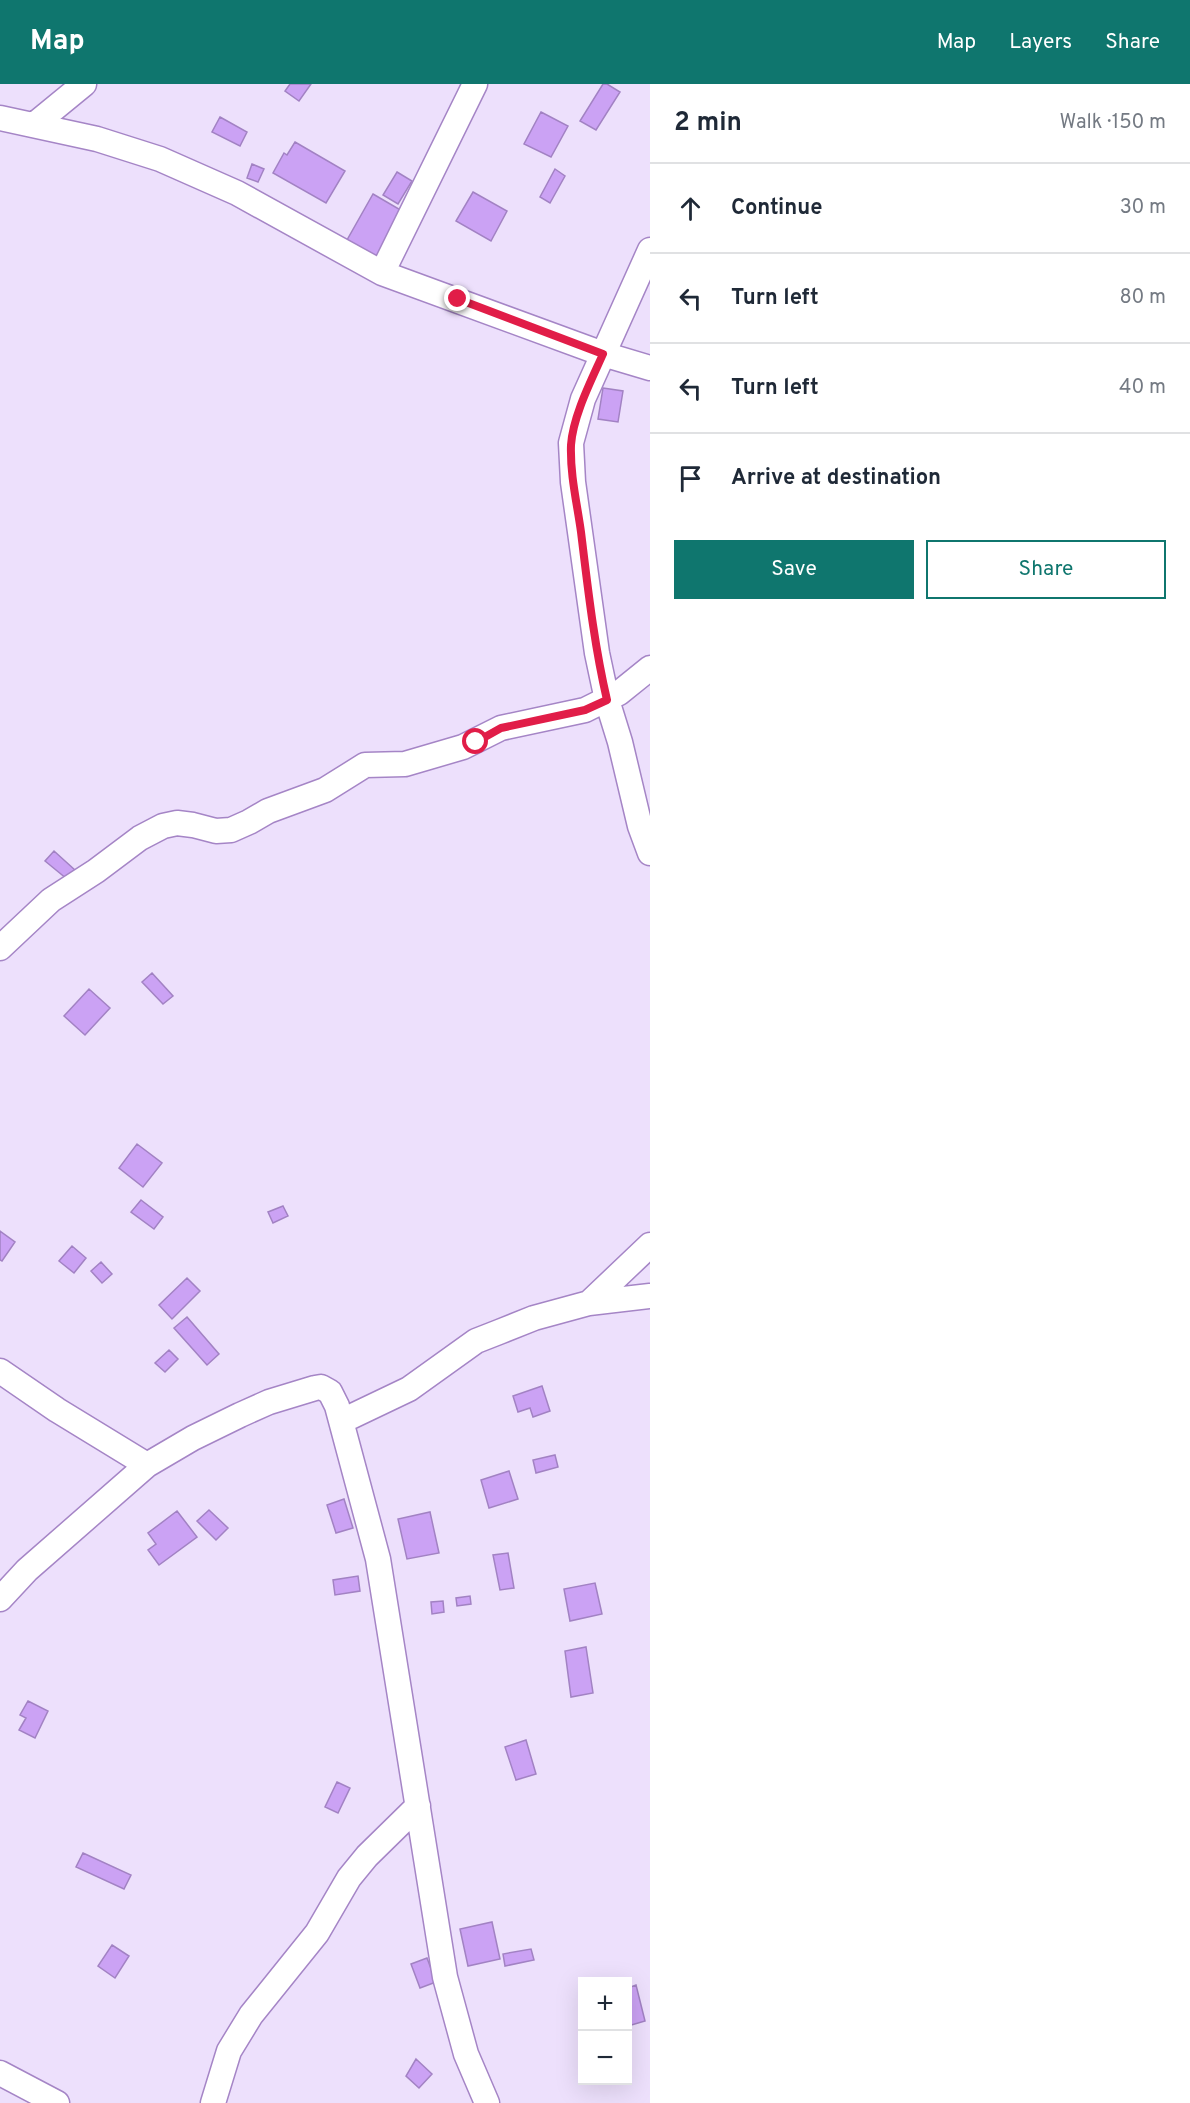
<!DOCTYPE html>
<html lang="en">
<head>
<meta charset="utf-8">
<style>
  :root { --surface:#fff; --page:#f2f2f3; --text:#1f2937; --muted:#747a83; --line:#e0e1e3; --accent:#0f766e }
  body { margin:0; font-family:Overpass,sans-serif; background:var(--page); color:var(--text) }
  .controls { position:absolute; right:18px; bottom:18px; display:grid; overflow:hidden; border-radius:0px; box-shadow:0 6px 24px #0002 }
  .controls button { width:54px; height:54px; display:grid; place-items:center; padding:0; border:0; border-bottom:2px solid var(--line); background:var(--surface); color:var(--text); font:30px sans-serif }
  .stop { position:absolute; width:18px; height:18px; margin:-14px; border:4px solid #e11d48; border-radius:50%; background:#fff }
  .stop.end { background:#e11d48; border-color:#fff; box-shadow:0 2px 6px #0008 }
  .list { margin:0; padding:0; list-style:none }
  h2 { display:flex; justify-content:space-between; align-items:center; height:78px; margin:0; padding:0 24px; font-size:26px }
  h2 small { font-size:20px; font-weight:400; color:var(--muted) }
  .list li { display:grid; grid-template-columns:39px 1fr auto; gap:18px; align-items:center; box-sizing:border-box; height:90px; padding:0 24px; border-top:2px solid var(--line) }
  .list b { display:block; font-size:22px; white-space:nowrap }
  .list em { font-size:20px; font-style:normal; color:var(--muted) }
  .actions { display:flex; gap:12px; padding:18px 24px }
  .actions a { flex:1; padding:14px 0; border:2px solid var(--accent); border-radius:0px; text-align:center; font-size:21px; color:var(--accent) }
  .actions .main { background:var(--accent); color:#fff }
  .icon { flex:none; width:33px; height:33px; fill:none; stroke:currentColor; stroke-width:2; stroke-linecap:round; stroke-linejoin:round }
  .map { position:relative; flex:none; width:650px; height:2019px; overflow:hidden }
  header { display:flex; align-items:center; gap:36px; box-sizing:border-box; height:84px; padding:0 30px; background:var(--accent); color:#fff }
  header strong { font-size:28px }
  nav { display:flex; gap:33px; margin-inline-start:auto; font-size:21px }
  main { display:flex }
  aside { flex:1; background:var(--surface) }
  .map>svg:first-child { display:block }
  .building { fill:#cba2f4; stroke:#a282c3; stroke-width:1.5 }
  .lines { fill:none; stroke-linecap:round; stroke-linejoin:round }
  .minor-casing { stroke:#a585c6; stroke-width:27 }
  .minor { stroke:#fff; stroke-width:24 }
  .route { stroke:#e11d48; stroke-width:8 }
</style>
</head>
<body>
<header>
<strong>Map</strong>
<nav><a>Map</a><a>Layers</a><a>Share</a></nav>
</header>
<main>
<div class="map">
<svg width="650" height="2019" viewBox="0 0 650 2019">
  <rect width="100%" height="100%" fill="#ede0fc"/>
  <path class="building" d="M290,0H311L299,17L285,7Z
    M603,0H607L620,8L596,46L580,37Z
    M541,28L568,42L551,73L524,60Z
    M220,33L247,48L240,62L212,48Z
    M295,58L345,87L326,119L273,89L284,69L287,71Z
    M252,80L264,85L258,98L247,94Z
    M555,85L565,92L550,119L540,113Z
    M397,88L412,97L398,120L383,111Z
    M473,108L507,127L491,157L456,137Z
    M373,110L404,128L377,174L347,156Z
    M603,304L623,307L618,338L598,335Z
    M54,767L75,786L67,795L45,777Z
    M152,889L173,912L163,920L142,898Z
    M89,905L110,924L85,951L64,932Z
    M137,1060L162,1079L143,1103L119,1084Z
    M141,1116L163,1133L154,1145L131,1128Z
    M283,1122L288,1132L273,1139L268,1128Z
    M0,1147L15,1158L2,1177L0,1176Z
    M72,1162L86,1174L74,1189L59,1177Z
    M101,1178L112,1190L102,1199L91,1187Z
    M187,1194L200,1207L172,1235L159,1221Z
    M187,1233L219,1270L207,1281L174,1244Z
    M169,1266L178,1275L165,1288L155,1279Z
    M542,1302L550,1327L533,1333L530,1324L518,1328L513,1312Z
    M555,1371L558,1383L536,1389L533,1376Z
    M509,1387L518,1415L489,1424L481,1396Z
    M344,1415L353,1444L336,1449L327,1421Z
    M209,1426L228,1444L216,1456L197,1437Z
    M177,1427L197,1453L159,1481L148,1466L156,1460L148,1449Z
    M430,1428L439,1469L407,1475L398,1435Z
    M508,1469L514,1504L500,1506L493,1471Z
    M358,1492L360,1507L335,1511L333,1496Z
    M595,1499L602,1530L570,1537L564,1505Z
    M470,1512L471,1520L457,1522L456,1514Z
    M443,1517L444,1528L432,1530L431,1518Z
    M586,1563L593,1609L571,1613L565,1567Z
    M28,1617L48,1627L35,1654L19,1646L26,1634L20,1631Z
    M526,1656L536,1690L516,1696L505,1663Z
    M337,1698L350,1704L338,1729L325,1723Z
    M83,1769L131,1791L124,1805L76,1783Z
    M492,1838L500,1875L468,1882L460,1845Z
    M112,1861L129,1872L115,1894L98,1882Z
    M531,1865L534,1876L505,1882L503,1870Z
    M427,1874L436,1898L420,1904L411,1880Z
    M636,1901L645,1937L628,1942V1904Z
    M416,1975L432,1990L419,2004L406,1992Z"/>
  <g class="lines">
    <g class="minor-casing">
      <path id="minor" d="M0,34L97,55L160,75L237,109L382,189L603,270L650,284
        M34,41L84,0
        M650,166L583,315L571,359L573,398L597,569L607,616L620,658L640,742L650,769
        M382,189L475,0
        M0,864L51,816L96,787L140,754L163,742L177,739L193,741L216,747L231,746L249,738L268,727L325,706L365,681L405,680L463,663L501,644L585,626L619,609L650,584
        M589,1219L650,1161
        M0,1287L57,1326L147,1381
        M342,1337L409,1305L476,1257L499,1248L534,1234L589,1219L650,1212
        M0,1515L27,1486L147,1381L193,1354L240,1331L269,1318L315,1304L321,1303L330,1308L337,1322L378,1475L445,1893L466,1970L487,2019
        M0,1989L57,2019
        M213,2019L229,1967L251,1931L317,1849L349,1794L367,1772L418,1722"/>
    </g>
    <use href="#minor" class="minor"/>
  </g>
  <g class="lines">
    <path class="route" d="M458,215L603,270C591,297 573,332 571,361C570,391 577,419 581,448C588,505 594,560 607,616L585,626L501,644L476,658"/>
  </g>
</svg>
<div class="controls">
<button>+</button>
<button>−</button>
</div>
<div class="stop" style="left:476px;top:658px"></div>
<div class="stop end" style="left:458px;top:215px"></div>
</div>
<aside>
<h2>2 min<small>Walk · 150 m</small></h2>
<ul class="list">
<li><svg class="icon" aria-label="ahead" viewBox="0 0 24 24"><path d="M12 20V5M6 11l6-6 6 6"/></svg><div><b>Continue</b></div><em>30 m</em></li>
<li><svg class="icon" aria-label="left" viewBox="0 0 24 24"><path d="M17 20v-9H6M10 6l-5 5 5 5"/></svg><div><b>Turn left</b></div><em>80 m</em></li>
<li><svg class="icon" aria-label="left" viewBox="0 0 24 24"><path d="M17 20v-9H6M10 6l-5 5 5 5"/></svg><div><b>Turn left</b></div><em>40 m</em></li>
<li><svg class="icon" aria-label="arrive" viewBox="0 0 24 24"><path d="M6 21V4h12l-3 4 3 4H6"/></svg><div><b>Arrive at destination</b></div></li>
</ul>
<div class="actions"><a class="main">Save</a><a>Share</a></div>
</aside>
</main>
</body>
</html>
